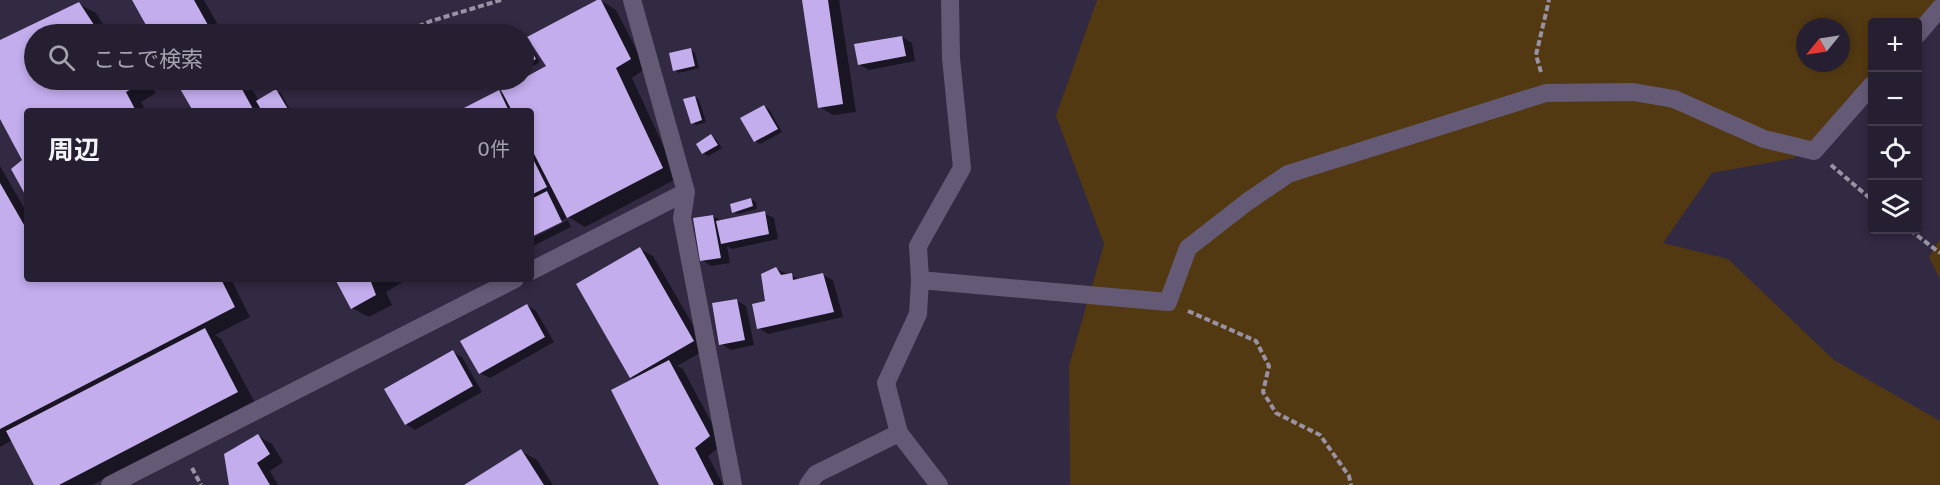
<!DOCTYPE html>
<html lang="ja">
<head>
<meta charset="utf-8">
<style>
  :root { --surface:#261f32; --page:#322c3e; --text:#f1f3f6; --muted:#a4a2ac; --line:#423d4d }
  body { margin:0; font-family:"DejaVu Sans","Noto Sans JP",sans-serif; background:var(--page); color:var(--text) }
  .controls { position:absolute; right:18px; top:18px; display:grid; overflow:hidden; border-radius:6px; box-shadow:0 3px 9px #0003 }
  .controls button { width:54px; height:54px; display:grid; place-items:center; padding:0; border:0; border-bottom:2px solid var(--line); background:var(--surface); color:var(--text); font:30px sans-serif }
  .compass { position:absolute; left:1796px; top:18px; width:54px; height:54px; border-radius:50%; background:var(--surface); box-shadow:0 3px 9px #0003; rotate:240deg }
  .list { margin:0; padding:0; list-style:none }
  h2 { display:flex; justify-content:space-between; align-items:center; height:78px; margin:0; padding:0 24px; font-size:26px }
  h2 small { font-size:20px; font-weight:400; color:var(--muted) }
  .icon { flex:none; width:33px; height:33px; fill:none; stroke:currentColor; stroke-width:2; stroke-linecap:round; stroke-linejoin:round }
  .map { position:relative; flex:none; width:1940px; height:485px; overflow:hidden }
  .search { position:absolute; background:var(--surface); box-shadow:0 3px 9px #0003; left:24px; top:24px; width:510px; height:66px; display:flex; align-items:center; gap:15px; box-sizing:border-box; padding:0 21px; border-radius:33px; color:var(--muted); font-size:22px }
  .panel { position:absolute; background:var(--surface); box-shadow:0 3px 9px #0003; left:24px; top:108px; width:510px; height:174px; border-radius:6px }
  .map>svg:first-child { display:block }
  .green { fill:#523912; fill-rule:evenodd }
  .shadow { fill:#0007 }
  .building { fill:#c3aded }
  .lines { fill:none; stroke-linecap:round; stroke-linejoin:round }
  .path { stroke:#9992a4; stroke-width:4; stroke-dasharray:6 3; stroke-linecap:butt }
  .minor { stroke:#645a76; stroke-width:18 }
</style>
</head>
<body>
<div class="map">
<svg width="1940" height="485" viewBox="0 0 1940 485">
  <rect width="100%" height="100%" fill="#322942"/>
  <path class="green" d="M1097,0H1940L1924,39L1918,45V22H1872V86L1794,158L1712,173L1663,243L1728,259L1834,360L1940,421V485H1070L1069,366L1104,244L1056,116ZM1805,27H1841V63H1805Z
    M1940,239V279L1929,257Z"/>
  <path class="shadow" d="M133,0H204L223,34H152Z
    M600,0L616,10L646,68L632,78L678,178L585,227L565,215L567,218L531,236V111H461L499,92L505,96L503,91L548,66Z
    M804,0H839L856,112L833,115L820,107Z
    M79,4L96,13L109,34H34V80H148L156,93L141,102L146,111H27V195L24,161L0,116V41Z
    M902,37L912,43L915,61L869,70L860,65Z
    M524,38L527,40L540,62L533,66L528,63L524,55Z
    M691,50L695,53L699,68L679,73L675,70Z
    M177,80H247L259,101L276,91L281,93L291,111H194Z
    M695,97L699,100L706,122L697,125L692,123Z
    M764,106L769,109L782,132L760,144L755,141Z
    M711,136L716,139L722,148L708,156L703,153Z
    M0,166L27,213V279H231L250,317L215,335L221,339L254,401L92,485H36L12,440L0,447Z
    M751,199L756,202L757,209L738,214L734,212Z
    M764,213L774,218L778,239L732,249L727,246L730,263L711,266L702,260L713,216L722,221Z
    M568,220L571,227L531,247V239Z
    M640,249L653,256L707,349L677,366L683,369L723,444L708,456L723,485H661L635,379L631,377Z
    M776,269L801,280L823,275L833,280L843,317L768,334L759,328Z
    M336,279H408L386,292L392,305L369,317L352,308Z
    M736,300L746,306L754,345L731,350L721,344Z
    M527,305L536,311L554,342L490,378L480,373Z
    M453,352L462,357L482,392L415,430L406,424Z
    M258,436L272,444L283,462L270,471L278,485H231Z
    M521,451L537,460L553,485H467Z"/>
  <path class="building" d="M132,0H194L213,34H151Z
    M597,0H601L631,59L616,68L663,168L567,218L531,148V111H512L501,90L524,80V78L546,66L527,37Z
    M802,0H828L843,104L818,108Z
    M79,2L100,34H34V80H138L140,84L126,92L136,111H27V198L11,169L22,160L0,119V40Z
    M902,36L906,56L858,65L854,44Z
    M524,37L536,59L527,64L524,58Z
    M691,48L695,66L673,71L669,53Z
    M175,80H237L254,111H193Z
    M276,89L289,111H262L256,101Z
    M499,90L509,111H458Z
    M695,96L702,120L691,124L683,99Z
    M764,105L778,129L754,142L740,118Z
    M711,134L718,145L702,154L696,144Z
    M531,155L547,187L531,195Z
    M0,183L27,230V279H221L235,307L0,429Z
    M547,191L562,222L531,237V199Z
    M751,198L753,206L732,213L730,204Z
    M765,211L769,234L721,244L716,221Z
    M713,215L721,258L700,261L693,218Z
    M640,247L694,341L630,378L576,284Z
    M776,267L781,275L792,273L793,280L823,273L834,312L757,329L752,304L765,301L761,274Z
    M335,279H376L371,282L376,295L351,309Z
    M737,299L745,340L719,345L712,303Z
    M527,304L545,337L479,374L460,341Z
    M205,328L238,392L59,485H34L6,431Z
    M453,350L473,386L405,425L384,389Z
    M669,360L710,436L695,448L714,485H659L611,390Z
    M258,434L270,454L257,463L270,485H229L224,454Z
    M521,449L544,485H464Z"/>
  <g class="lines">
    <path class="path" d="M410,30L431,21L501,0
      M1541,72L1536,55L1549,0
      M1831,165L1872,200
      M1910,230L1940,253
      M1188,311L1256,341L1269,366L1263,392L1276,413L1320,435L1349,476L1351,485
      M192,468L201,485"/>
    <path class="minor" d="M632,0L686,192L682,218L733,485
      M1918,34L1940,8
      M531,271L686,192
      M920,280L1168,302L1188,248L1247,202L1288,174L1546,93L1633,92L1674,99L1764,139L1814,151L1872,85
      M110,485L515,279
      M808,485L816,474L899,433
      M939,485L899,433L886,383L918,314L920,280L918,246L962,168L951,58L950,0"/>
  </g>
</svg>
<div class="controls">
<button>+</button>
<button>−</button>
<button><svg class="icon" aria-label="locate" viewBox="0 0 24 24"><circle cx="12" cy="12" r="6"/><path d="M12 2v4M12 18v4M2 12h4M18 12h4"/></svg></button>
<button><svg class="icon" aria-label="layers" viewBox="0 0 24 24"><path d="M12 4l9 5-9 5-9-5zM3 14l9 5 9-5"/></svg></button>
</div>
<svg class="compass" viewBox="-18 -18 36 36"><path d="M0-13l5 13h-10z" fill="#e53935"/><path d="M0 13l5-13h-10z" fill="#a4a2ac"/></svg>
<div class="search"><svg class="icon" aria-label="search" viewBox="0 0 24 24"><circle cx="10" cy="10" r="6"/><path d="M15 15l6 6"/></svg>ここで検索</div>
<section class="panel">
<h2>周辺<small>0件</small></h2>
<ul class="list">
</ul>
</section>
</div>
</body>
</html>
